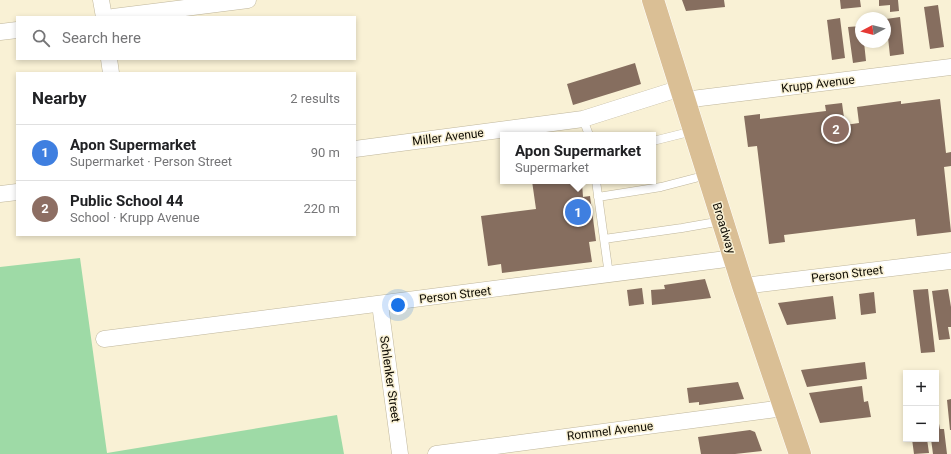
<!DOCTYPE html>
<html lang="en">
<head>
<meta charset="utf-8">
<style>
  :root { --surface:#fff; --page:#f6f6f6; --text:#202124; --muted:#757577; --line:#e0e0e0; --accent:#0f766e }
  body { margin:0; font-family:Roboto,sans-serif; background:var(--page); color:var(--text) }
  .controls { position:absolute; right:12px; bottom:12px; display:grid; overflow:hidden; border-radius:0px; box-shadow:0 2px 6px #0003 }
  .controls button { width:36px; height:36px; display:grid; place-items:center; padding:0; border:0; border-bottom:1px solid var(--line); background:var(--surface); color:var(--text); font:20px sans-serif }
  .compass { position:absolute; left:855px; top:12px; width:36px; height:36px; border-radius:50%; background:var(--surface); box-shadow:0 2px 6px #0003; rotate:263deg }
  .you { position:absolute; left:398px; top:305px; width:14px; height:14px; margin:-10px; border:3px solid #fff; border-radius:50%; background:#1a73e8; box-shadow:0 0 0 6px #1a73e833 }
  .badge { display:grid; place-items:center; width:26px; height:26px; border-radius:50%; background:var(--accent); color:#fff; font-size:13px; font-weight:700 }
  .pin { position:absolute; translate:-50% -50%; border:2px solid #fff; box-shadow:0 1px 4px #0006 }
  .popup { position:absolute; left:500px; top:132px; width:156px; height:52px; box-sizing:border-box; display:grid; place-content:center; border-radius:0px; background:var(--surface); filter:drop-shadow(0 1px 3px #0005); font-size:13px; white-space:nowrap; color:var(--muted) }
  .popup b { font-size:15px; color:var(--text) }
  .popup::after { content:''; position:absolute; left:50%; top:100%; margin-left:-8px; border:8px solid transparent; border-top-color:var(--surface) }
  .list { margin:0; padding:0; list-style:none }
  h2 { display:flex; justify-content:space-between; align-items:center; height:52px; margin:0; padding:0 16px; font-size:17px }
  h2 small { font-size:13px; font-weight:400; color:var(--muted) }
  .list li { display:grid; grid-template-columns:26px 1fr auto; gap:12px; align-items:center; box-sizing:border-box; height:56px; padding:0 16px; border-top:1px solid var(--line) }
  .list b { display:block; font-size:15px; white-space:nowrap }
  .list p { margin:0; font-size:13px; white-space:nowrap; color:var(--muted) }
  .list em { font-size:13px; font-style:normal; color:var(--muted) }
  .icon { flex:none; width:22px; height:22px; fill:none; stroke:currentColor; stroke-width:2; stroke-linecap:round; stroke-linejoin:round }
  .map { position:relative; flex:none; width:951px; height:454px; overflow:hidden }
  .search { position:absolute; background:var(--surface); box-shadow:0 2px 6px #0003; left:16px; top:16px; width:340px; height:44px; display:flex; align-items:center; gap:10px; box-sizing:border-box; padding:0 14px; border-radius:0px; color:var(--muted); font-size:15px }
  .panel { position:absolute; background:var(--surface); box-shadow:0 2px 6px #0003; left:16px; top:72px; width:340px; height:164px; border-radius:0px }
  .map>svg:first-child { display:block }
  .green { fill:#9edaa6 }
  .building { fill:#866e5f }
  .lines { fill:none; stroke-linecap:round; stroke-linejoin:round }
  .lane-casing { stroke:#bfb69c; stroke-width:9 }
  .street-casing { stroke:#bfb69c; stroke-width:17 }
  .primary-casing { stroke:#fff; stroke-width:23 }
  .lane { stroke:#fff; stroke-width:8 }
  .street { stroke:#fff; stroke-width:16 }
  .primary { stroke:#dabf95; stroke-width:22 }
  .labels { text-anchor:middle; stroke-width:3; stroke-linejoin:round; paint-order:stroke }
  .street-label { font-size:12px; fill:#0e0b03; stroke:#f9f1d5 }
</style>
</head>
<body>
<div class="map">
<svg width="951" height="454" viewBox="0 0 951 454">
  <rect width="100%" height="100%" fill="#f9f1d5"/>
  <path class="green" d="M80,258L107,453L337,415L344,454H0V267Z"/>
  <path class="building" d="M682,0H724L725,7L686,11Z
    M840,0H860L861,7L841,9Z
    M879,0H898L899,11L890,12V5L879,6Z
    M938,5L944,47L930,49L924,7Z
    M900,17L904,54L890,56L886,19Z
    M840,18L845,58L832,60L827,20Z
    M861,26V42H864L866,61L853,63L848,27Z
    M635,63L641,84L573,105L567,84Z
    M940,99L946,153L951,152V166L944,167L951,232L917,236L915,219L784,235L785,242L769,244L757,146L748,147L744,116L760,114V119L826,111L825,105L842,103L845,125L859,123L857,107L901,101V104Z
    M532,181H586L582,183L583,197L590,196L596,241L589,242L592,262L502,273L501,264L488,266L481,216L536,209Z
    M705,279L711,298L652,305L651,290L665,289L664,285Z
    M642,288L644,304L629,306L627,290Z
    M928,289L935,352L921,353L913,290Z
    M948,289L951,307V327H948L950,339L939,340L932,291Z
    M874,292L876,313L861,315L859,294Z
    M833,296L836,319L787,325L778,303Z
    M865,362L867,379L807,387L801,370Z
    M906,375V394H905L903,376Z
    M738,382L744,399L699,405V402L689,403L687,388Z
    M862,386L864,402L868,401L871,417L820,423L809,393Z
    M951,399V430H950L947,400Z
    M936,408L940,429H944L947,454H933L931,439H936Z
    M750,430L755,432L762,451L735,454H701L698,437Z
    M912,439H927L929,453L914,454Z"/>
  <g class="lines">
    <g class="lane-casing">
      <path id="lane" d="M583,119L589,135
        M653,141L693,131
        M596,181L609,275
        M598,197L661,187L707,175
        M604,239L682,228L722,221"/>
    </g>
    <g class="street-casing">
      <path id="street" d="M101,0L104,17
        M113,17L248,0
        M0,32L17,30
        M109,59L111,73
        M684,100L951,67
        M355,149L583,119L681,88
        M0,194L17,192
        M743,286L951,261
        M380,304L400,454
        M104,339L734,258
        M436,454L784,408"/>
    </g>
    <g class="primary-casing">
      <path id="primary" d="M653,0L743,286L800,454"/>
    </g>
    <use href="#lane" class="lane"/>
    <use href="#street" class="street"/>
    <use href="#primary" class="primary"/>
  </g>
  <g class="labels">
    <g class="street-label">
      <text transform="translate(818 84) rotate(-7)" y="4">Krupp Avenue</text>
      <text transform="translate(448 137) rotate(-7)" y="4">Miller Avenue</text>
      <text transform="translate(724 228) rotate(73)" y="4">Broadway</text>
      <text transform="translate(847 274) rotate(-7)" y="4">Person Street</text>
      <text transform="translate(455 295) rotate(-7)" y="4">Person Street</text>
      <text transform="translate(390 379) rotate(82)" y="4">Schlenker Street</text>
      <text transform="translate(610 431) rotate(-7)" y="4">Rommel Avenue</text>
    </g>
  </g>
</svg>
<div class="controls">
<button>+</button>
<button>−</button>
</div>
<svg class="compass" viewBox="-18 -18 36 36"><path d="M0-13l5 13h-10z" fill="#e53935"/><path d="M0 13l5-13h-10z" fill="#757577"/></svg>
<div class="you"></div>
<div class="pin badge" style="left:578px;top:212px;background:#3f7fe0">1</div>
<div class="popup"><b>Apon Supermarket</b>Supermarket</div>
<div class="pin badge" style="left:836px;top:129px;background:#8d6e63">2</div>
<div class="search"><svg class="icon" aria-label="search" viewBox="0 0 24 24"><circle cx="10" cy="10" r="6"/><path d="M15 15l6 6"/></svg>Search here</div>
<section class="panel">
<h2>Nearby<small>2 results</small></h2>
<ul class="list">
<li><span class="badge" style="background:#3f7fe0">1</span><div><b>Apon Supermarket</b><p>Supermarket · Person Street</p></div><em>90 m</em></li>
<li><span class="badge" style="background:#8d6e63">2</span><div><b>Public School 44</b><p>School · Krupp Avenue</p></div><em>220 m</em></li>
</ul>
</section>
</div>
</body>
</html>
